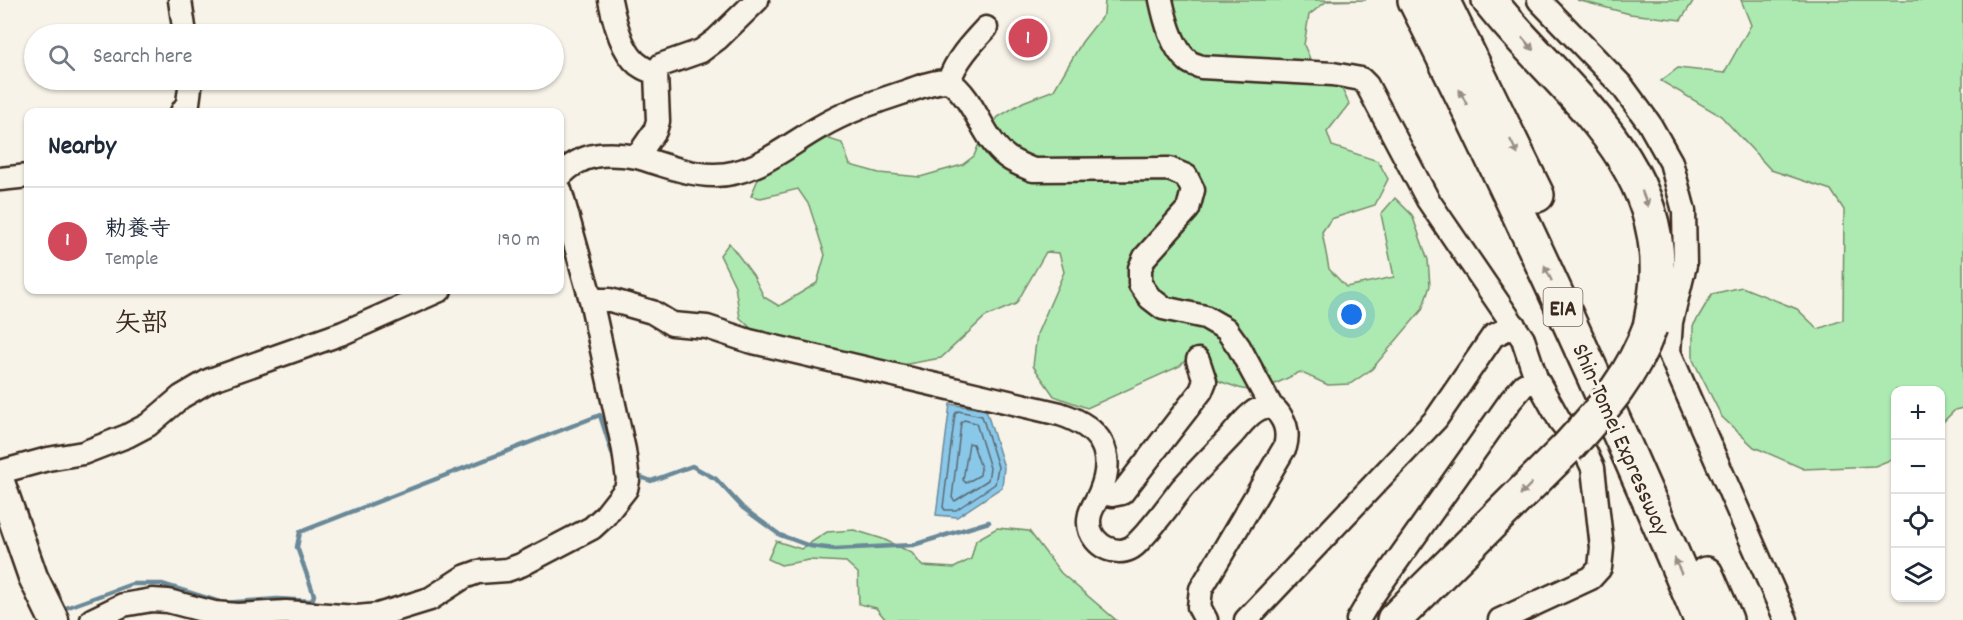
<!DOCTYPE html>
<html lang="en">
<head>
<meta charset="utf-8">
<style>
  :root { --surface:#fff; --page:#f6f6f7; --text:#1f2937; --muted:#747a83; --line:#e0e1e3; --accent:#d1495b }
  body { margin:0; font-family:Dekko,"Klee One",sans-serif; background:var(--page); color:var(--text) }
  .controls { position:absolute; right:18px; bottom:18px; display:grid; overflow:hidden; border-radius:12px; box-shadow:0 2px 4px #0004 }
  .controls button { width:54px; height:54px; display:grid; place-items:center; padding:0; border:0; border-bottom:2px solid var(--line); background:var(--surface); color:var(--text); font:30px sans-serif }
  .you { position:absolute; left:1352px; top:315px; width:21px; height:21px; margin:-15px; border:4px solid #fff; border-radius:50%; background:#1a73e8; box-shadow:0 0 0 9px #1a73e833 }
  .badge { display:grid; place-items:center; width:39px; height:39px; border-radius:50%; background:var(--accent); color:#fff; font-size:20px; font-weight:700 }
  .pin { position:absolute; translate:-50% -50%; border:3px solid #fff; box-shadow:0 2px 6px #0006 }
  .list { margin:0; padding:0; list-style:none }
  h2 { display:flex; justify-content:space-between; align-items:center; height:78px; margin:0; padding:0 24px; font-size:26px }
  h2 small { font-size:20px; font-weight:400; color:var(--muted) }
  .list li { display:grid; grid-template-columns:39px 1fr auto; gap:18px; align-items:center; box-sizing:border-box; height:108px; padding:0 24px; border-top:2px solid var(--line) }
  .list b { display:block; font-size:22px; white-space:nowrap }
  .list p { margin:0; font-size:20px; white-space:nowrap; color:var(--muted) }
  .list em { font-size:20px; font-style:normal; color:var(--muted) }
  .icon { flex:none; width:33px; height:33px; fill:none; stroke:currentColor; stroke-width:2; stroke-linecap:round; stroke-linejoin:round }
  .map { position:relative; flex:none; width:1963px; height:620px; overflow:hidden }
  .search { position:absolute; background:var(--surface); box-shadow:0 2px 4px #0004; left:24px; top:24px; width:540px; height:66px; display:flex; align-items:center; gap:15px; box-sizing:border-box; padding:0 21px; border-radius:33px; color:var(--muted); font-size:22px }
  .panel { position:absolute; background:var(--surface); box-shadow:0 2px 4px #0004; left:24px; top:108px; width:540px; height:186px; border-radius:12px }
  .map>svg:first-child { display:block }
  .green { fill:#aceab1; stroke:#748a68; stroke-width:1.5 }
  .water { fill:#8ac8ea; stroke:#6a8998; stroke-width:1.5 }
  .lines { fill:none; stroke-linecap:round; stroke-linejoin:round }
  .shore { stroke:#5b6970; stroke-width:1.5 }
  .stream { stroke:#6a8998; stroke-width:4.5 }
  .minor-casing { stroke:#3b2a1e; stroke-width:27 }
  .major-casing { stroke:#3b2a1e; stroke-width:33 }
  .highway-casing { stroke:#3b2a1e; stroke-width:38 }
  .minor { stroke:#f7f3e8; stroke-width:22 }
  .major { stroke:#f7f3e8; stroke-width:28 }
  .highway { stroke:#f7f3e8; stroke-width:33 }
  .highway-bridge-casing { stroke:#3b2a1e; stroke-width:38; stroke-linecap:butt }
  .highway-bridge { stroke:#f7f3e8; stroke-width:33 }
  .oneway { fill:#998e83 }
  .labels { text-anchor:middle; stroke-width:6; stroke-linejoin:round; paint-order:stroke }
  .shield { fill:#f7f3e8; stroke:#73665b; stroke-width:1.5 }
  .shield-label { font-size:22px; font-weight:bold; fill:#3b2a1e }
  .street-label { font-size:24px; fill:#3b2a1e; stroke:#f7f3e8 }
  .quarter-label { font-size:27px; font-weight:bold; fill:#3b2a1e; stroke:#f7f3e8 }
</style>
</head>
<body>
<div class="map">
<svg width="1963" height="620" viewBox="0 0 1963 620">
  <rect width="100%" height="100%" fill="#f7f3e8"/>
  <filter id="ink" filterUnits="userSpaceOnUse"><feTurbulence type="fractalNoise" baseFrequency=".0167" numOctaves="2"/><feDisplacementMap in="SourceGraphic" scale="12" xChannelSelector="R" yChannelSelector="G"/><feConvolveMatrix kernelMatrix="1 2 1 2 8 2 1 2 1" color-interpolation-filters="sRGB"/></filter>
  <g filter="url(#ink)">
    <path class="green" d="M1105,0H1366L1327,1L1309,15L1304,45L1320,82L1342,89L1349,104L1327,132L1332,146L1378,161L1388,179L1375,205L1331,219L1322,232L1329,269L1346,287L1394,277L1381,214L1395,198L1412,215L1428,260L1430,286L1422,310L1372,369L1350,384L1328,385L1300,372L1273,385L1250,390L1242,389L1213,379L1194,351L1180,366L1087,408L1054,396L1033,366L1037,334L1064,272L1059,253L1046,252L1016,304L985,317L941,358L902,365L842,357L758,335L740,318L735,286L720,255L729,243L753,275L764,297L779,306L817,283L825,255L809,205L798,189L761,198L751,196L761,172L826,138L842,143L850,165L879,173L920,177L962,165L974,156L980,141L998,117L1023,102L1054,90L1082,42L1104,14Z
      M1577,0H1694L1681,20L1630,14Z
      M1741,0H1963V408L1955,410L1941,424L1940,390H1896L1895,458L1875,466L1804,469L1754,447L1722,417L1693,360V326L1712,294L1742,287L1797,309L1818,329L1843,320L1844,210L1831,190L1771,170L1721,116L1661,81L1678,68L1724,73L1751,25Z
      M997,528L1029,531L1061,573L1116,620H886L876,608L859,604L858,573L846,562L809,560L781,565L768,559L776,541L801,549L827,532L854,530L883,539L912,553L922,566L954,568L971,559L976,540Z"/>
    <path class="water" d="M950,404L986,410L1004,467L1002,487L957,517L936,515Z"/>
    <g class="lines">
      <path class="shore" d="M958,411L982,416L998,467L995,484L956,510H945L943,507L955,414Z
        M964,420L976,423L990,468L988,480L955,501L952,498L961,423Z
        M969,443L973,444L981,468L980,475L966,483L963,480Z"/>
      <path class="stream" d="M636,475L651,481L692,466L716,479L743,508L780,535L810,546L835,549L913,545L989,522
        M60,610L132,584H162L223,603L277,599L312,601L314,595L297,547L300,532L600,415L615,462"/>
      <g class="minor-casing">
        <path id="minor" d="M180,0L185,34
          M610,0C614,20 623,57 642,67C646,70 651,71 656,73
          M1161,0C1165,19 1172,48 1188,61C1191,64 1197,65 1201,67L1333,74L1361,79L1367,85L1428,200L1523,339L1536,378L1524,385L1511,400L1371,598L1358,620
          M1539,0L1622,86L1649,123L1671,162L1684,211L1685,265L1671,322L1669,352L1786,620
          M949,81C956,60 971,44 986,28
          M182,112L188,103L191,80
          M637,157C662,164 688,175 713,175C754,176 786,146 820,127C847,111 875,102 905,92C919,87 933,81 949,81C976,100 982,138 1007,157C1015,163 1024,166 1033,170L1169,169L1186,176L1193,190L1188,209L1145,257L1140,268V284L1150,298L1163,308L1205,317L1226,329L1239,347L1272,408
          M560,176C582,152 607,152 637,157L655,131L658,121L656,73L661,65L701,51L717,39L757,0
          M0,179L28,176
          M591,300H610L652,312L672,324L707,327L749,341L1060,414C1100,427 1117,452 1100,493C1097,500 1092,507 1090,514C1085,534 1100,550 1119,551C1127,551 1134,547 1139,541C1155,525 1168,506 1182,488C1198,470 1215,453 1232,435C1240,426 1253,407 1267,407C1273,406 1278,412 1281,417C1287,426 1288,436 1285,447L1201,589L1199,607L1206,620
          M0,472L48,459L83,453L127,436L148,425L181,397L210,380L343,333L440,290
          M1100,493L1112,495L1122,493L1201,391L1205,381L1198,360
          M92,620L123,605L152,600L168,601L214,613L237,615L286,612L357,617L378,615L430,599L464,577L478,572L507,570L521,565L592,528L604,517L626,489L628,480L624,450L591,300L560,190
          M1246,620L1436,419L1493,336L1514,325
          M1500,620L1591,578L1600,568L1602,548L1593,468L1586,453L1560,421L1536,378"/>
      </g>
      <g class="major-casing">
        <path id="major" d="M0,482L33,577L54,620"/>
      </g>
      <g class="highway-casing">
        <path id="highway" d="M1415,0C1517,203 1611,410 1701,620
          M1442,0L1537,195
          M1489,0C1556,86 1663,155 1657,278C1656,295 1653,311 1650,327
          M1706,574L1726,620
          M1394,620L1567,448"/>
      </g>
      <use href="#minor" class="minor"/>
      <use href="#major" class="major"/>
      <use href="#highway" class="highway"/>
      <g class="highway-bridge-casing">
        <path id="highway-bridge" d="M1567,448C1603,408 1631,379 1650,327"/>
      </g>
      <use href="#highway-bridge" class="highway-bridge"/>
    </g>
    <defs><path id="oneway-solid" d="M-6-.8H1V-3.2L6.5 0L1 3.2V.8H-6Z" transform="scale(1.5)"/></defs>
    <g class="oneway">
      <use href="#oneway-solid" transform="translate(1528 44) rotate(48)"/>
      <use href="#oneway-solid" transform="translate(1463 97) rotate(-116)"/>
      <use href="#oneway-solid" transform="translate(1514 147) rotate(64)"/>
      <use href="#oneway-solid" transform="translate(1645 199) rotate(69)"/>
      <use href="#oneway-solid" transform="translate(1548 273) rotate(-115)"/>
      <use href="#oneway-solid" transform="translate(1526 489) rotate(135)"/>
      <use href="#oneway-solid" transform="translate(1678 566) rotate(-113)"/>
    </g>
  </g>
  <g class="labels">
    <rect class="shield" x="1543.5" y="288" width="39" height="38" rx="4.5"/>
    <g class="shield-label">
      <text x="1563" y="315">E1A</text>
    </g>
    <g class="street-label">
      <text transform="translate(1622 439) rotate(66)" y="8">Shin-Tomei Expressway</text>
    </g>
    <g class="quarter-label">
      <text x="141" y="331">矢部</text>
    </g>
  </g>
</svg>
<div class="controls">
<button>+</button>
<button>−</button>
<button><svg class="icon" aria-label="locate" viewBox="0 0 24 24"><circle cx="12" cy="12" r="6"/><path d="M12 2v4M12 18v4M2 12h4M18 12h4"/></svg></button>
<button><svg class="icon" aria-label="layers" viewBox="0 0 24 24"><path d="M12 4l9 5-9 5-9-5zM3 14l9 5 9-5"/></svg></button>
</div>
<div class="you"></div>
<div class="pin badge" style="left:1028px;top:38px">1</div>
<div class="search"><svg class="icon" aria-label="search" viewBox="0 0 24 24"><circle cx="10" cy="10" r="6"/><path d="M15 15l6 6"/></svg>Search here</div>
<section class="panel">
<h2>Nearby<small></small></h2>
<ul class="list">
<li><span class="badge">1</span><div><b>勅養寺</b><p>Temple</p></div><em>190 m</em></li>
</ul>
</section>
</div>
</body>
</html>
